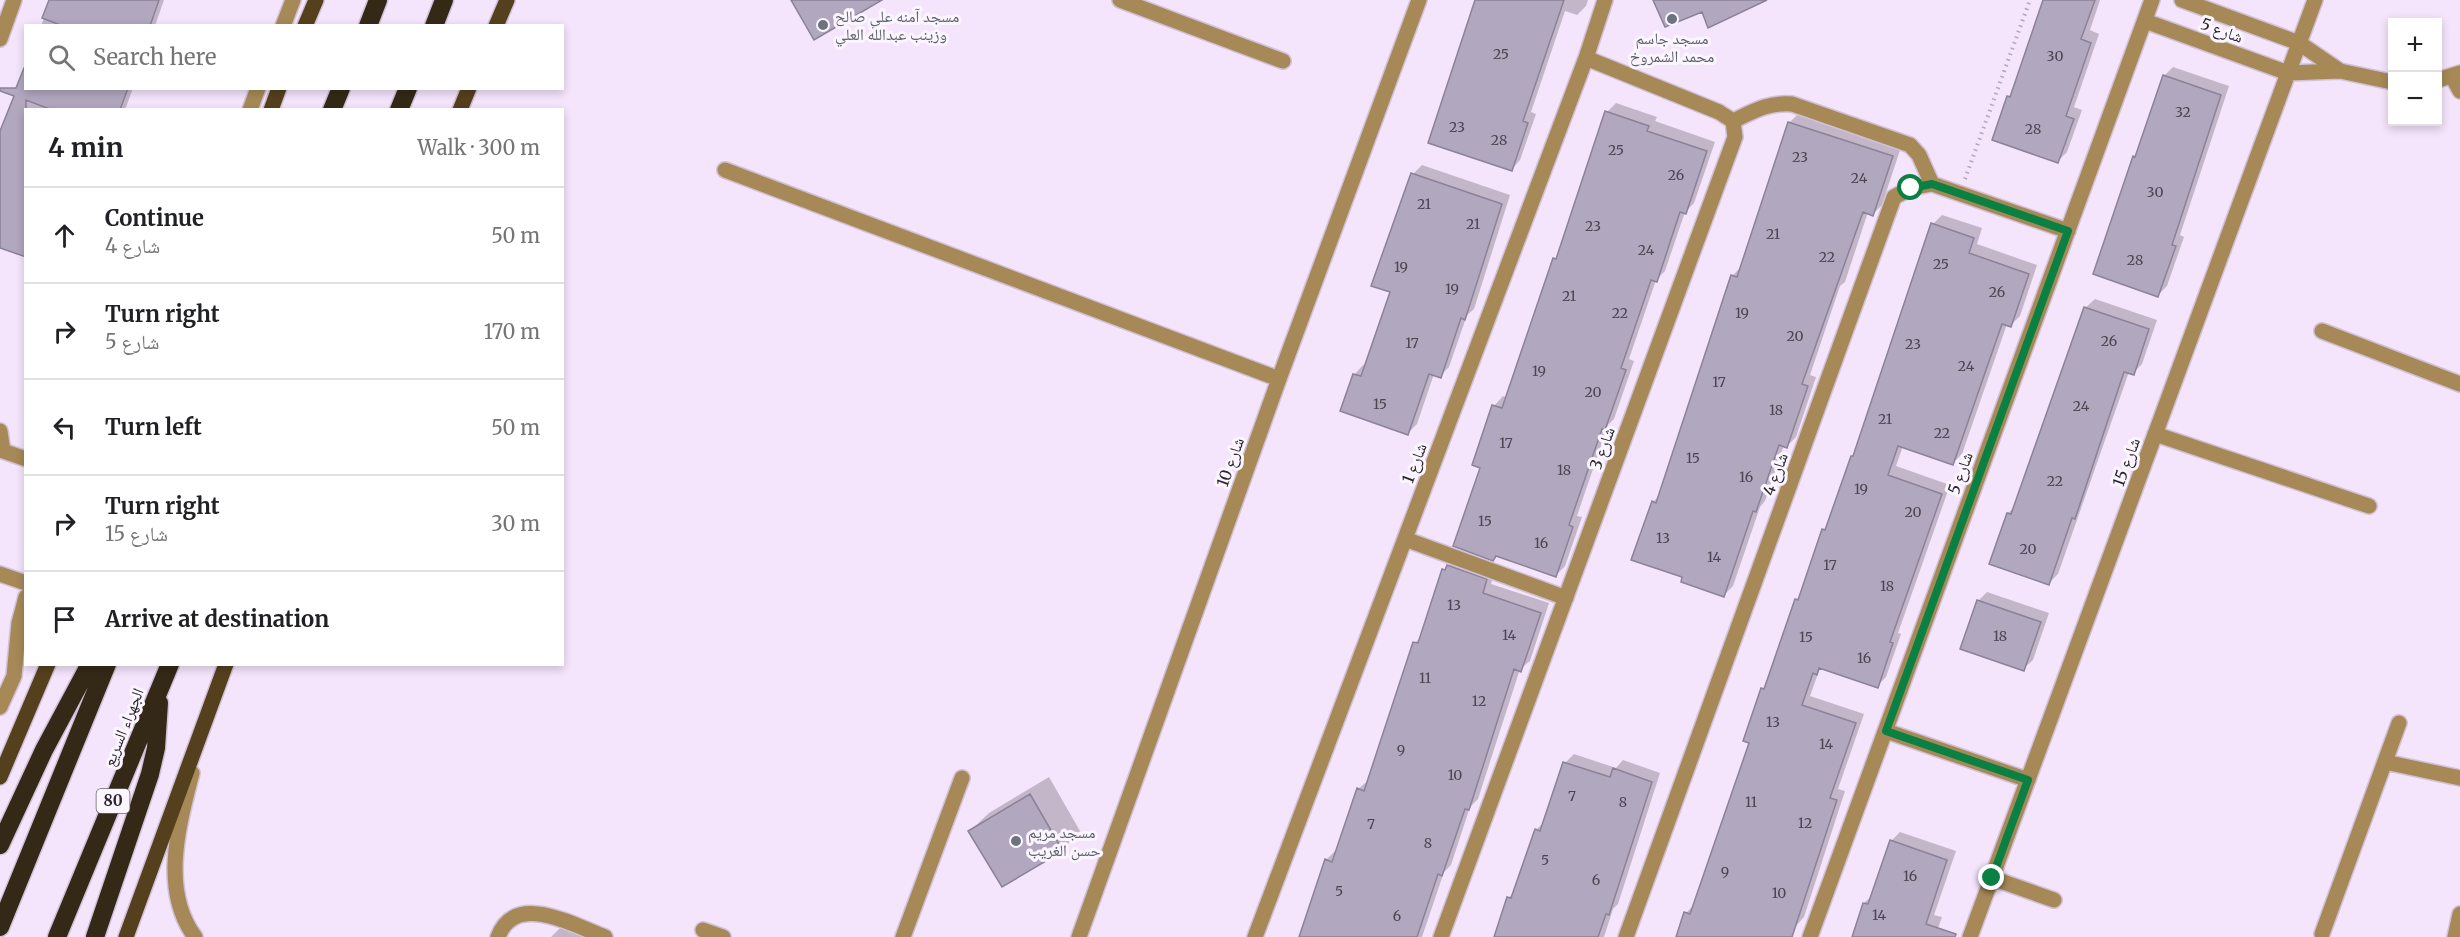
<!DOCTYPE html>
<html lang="en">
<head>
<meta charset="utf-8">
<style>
  :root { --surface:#fff; --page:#f2f2f2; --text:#202124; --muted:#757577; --line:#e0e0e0 }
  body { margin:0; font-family:Merriweather,"Noto Naskh Arabic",serif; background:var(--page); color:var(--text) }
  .controls { position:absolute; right:18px; top:18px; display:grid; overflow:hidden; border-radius:0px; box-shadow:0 3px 9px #0003 }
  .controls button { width:54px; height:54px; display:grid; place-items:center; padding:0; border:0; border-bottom:2px solid var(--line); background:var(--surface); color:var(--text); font:30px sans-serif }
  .stop { position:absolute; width:18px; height:18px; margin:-14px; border:4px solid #0b8043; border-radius:50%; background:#fff }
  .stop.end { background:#0b8043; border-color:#fff; box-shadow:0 2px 6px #0008 }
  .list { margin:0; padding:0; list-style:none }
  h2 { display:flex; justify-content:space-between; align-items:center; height:78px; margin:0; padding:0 24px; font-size:26px }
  h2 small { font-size:20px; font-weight:400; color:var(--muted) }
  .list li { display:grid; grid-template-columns:39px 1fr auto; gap:18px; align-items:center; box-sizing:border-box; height:96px; padding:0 24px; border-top:2px solid var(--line) }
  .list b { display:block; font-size:22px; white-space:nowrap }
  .list p { margin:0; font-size:20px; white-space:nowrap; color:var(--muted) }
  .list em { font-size:20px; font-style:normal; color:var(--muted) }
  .icon { flex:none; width:33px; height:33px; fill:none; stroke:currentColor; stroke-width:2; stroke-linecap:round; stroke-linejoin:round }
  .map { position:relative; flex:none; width:2460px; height:937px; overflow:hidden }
  .search { position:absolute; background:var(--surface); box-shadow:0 3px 9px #0003; left:24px; top:24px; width:540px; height:66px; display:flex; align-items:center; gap:15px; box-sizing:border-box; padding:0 21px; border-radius:0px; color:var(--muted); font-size:22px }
  .panel { position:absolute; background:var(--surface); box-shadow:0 3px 9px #0003; left:24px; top:108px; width:540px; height:558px; border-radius:0px }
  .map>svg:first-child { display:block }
  .shadow { fill:#0003 }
  .building { fill:#b1a7bf; stroke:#8b8299; stroke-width:1.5 }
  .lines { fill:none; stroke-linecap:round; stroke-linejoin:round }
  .minor-casing { stroke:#d0c1d7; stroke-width:18 }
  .major-casing { stroke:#d0c1d7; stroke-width:18 }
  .highway-casing { stroke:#d0c1d7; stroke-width:21 }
  .path { stroke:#b2a6b9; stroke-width:4; stroke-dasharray:1.5 4.5; stroke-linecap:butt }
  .minor { stroke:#a78957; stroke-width:15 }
  .major { stroke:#55401d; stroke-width:15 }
  .highway { stroke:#342917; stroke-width:18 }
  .route { stroke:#0b8043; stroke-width:8 }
  .worship-dot { fill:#6b7280; stroke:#fbf5ff; stroke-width:2 }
  .labels { text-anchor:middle; stroke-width:6; stroke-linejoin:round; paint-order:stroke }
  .number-label { font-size:14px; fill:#4c4552 }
  .shield { fill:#fbf5ff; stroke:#69636c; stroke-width:1.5 }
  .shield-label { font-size:15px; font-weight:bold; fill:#2a242d }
  .worship-label { font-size:16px; fill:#5b616d; stroke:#fbf5ff; text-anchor:start }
  .street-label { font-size:16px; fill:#2a242d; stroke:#fbf5ff }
</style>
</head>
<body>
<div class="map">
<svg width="2460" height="937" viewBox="0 0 2460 937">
  <rect width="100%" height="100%" fill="#f4e4fc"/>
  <path class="shadow" d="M51,0H164L155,26H41Z
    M1480,0H1588L1586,6L1577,15L1565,11L1531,112L1536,114L1520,160L1511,170Z
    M2044,0H2100L2090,30L2099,34L2074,107L2082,110L2067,152L2058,161L2008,97L2013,92Z
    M2173,67L2229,86L2180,235L2184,237L2167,286L2158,295L2134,157L2138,153L2164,76Z
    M26,68V88H133L125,110H26L0,246V136Z
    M1616,103L1657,117L1655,121L1715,142L1694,203L1685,212L1665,271L1656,280L1629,359L1634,361L1614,419L1608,425L1577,516L1582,517L1565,566L1556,575L1497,556L1493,559L1482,467L1474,464L1494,406L1503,396L1508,398L1555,259L1559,255L1607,112Z
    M1798,114L1901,147L1882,205L1873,214L1868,212L1845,282L1840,286L1810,375L1816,377L1796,437L1787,446L1784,445L1765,501L1760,507L1733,586L1724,595L1684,576L1653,502L1660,495L1732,276L1741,267L1789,123Z
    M1422,165L1510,195L1474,309L1467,315L1449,367L1440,376L1434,374L1417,424L1408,433L1354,375L1363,365L1366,366L1392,291L1413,174Z
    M1942,215L1982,228L1977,244L2037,265L2020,316L2011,325L2007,324L1962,454L1953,463L1903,446L1896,466L1950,485L1898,633L1901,634L1886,677L1877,686L1822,667L1819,671L1810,696L1864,714L1838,789L1845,791L1804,917L1786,937H1677L1686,913L1695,904L1751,742L1762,689L1767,685L1796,600L1802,594L1823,530L1829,525L1852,456L1855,453L1933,224Z
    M2095,299L2157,320L2142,364L2133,373L2129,372L2058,574L2049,583L2008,513L2016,506L2085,308Z
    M1458,556L1495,570L1491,584L1549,603L1530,661L1520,669L1478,799L1470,807L1451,865L1444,872L1422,937H1300L1326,860L1335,851H1337L1358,789L1369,780L1415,643L1422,636L1444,570Z
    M1987,592L2049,613L2033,660L2023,669L1978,601Z
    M1574,754L1616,768L1623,760L1660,773L1618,904L1613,909L1604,937H1495L1509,898L1514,892L1536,830L1545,821L1565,763Z
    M1049,777L1080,831L1062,850L970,831L989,813Z
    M1900,832L1956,851L1934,915L1942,917L1935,937H1853L1864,903L1872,896L1891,841Z
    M561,927L589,937H551Z"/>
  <path class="building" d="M49,0H159L150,26H63L42,18Z
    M791,0H882L814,40Z
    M1475,0H1564L1523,121L1528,123L1512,171L1428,143Z
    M1653,0H1767L1708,28L1702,12L1665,27Z
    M2043,0H2095L2081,39L2091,43L2066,116L2074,119L2058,163L1992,140L2007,96L2010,97Z
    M24,68L26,69V88H128L120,110H52L26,100V257L0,248V131L14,96L0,91V88H16Z
    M2163,75L2221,95L2172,245L2176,246L2158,297L2093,274L2133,156L2135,157Z
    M1605,111L1649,126L1647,131L1707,151L1686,214L1680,212L1657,282L1651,280L1621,368L1626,370L1605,430L1602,429L1569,525L1573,527L1556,577L1496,556L1493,561L1453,546L1480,468L1472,465L1492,405L1502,408L1553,258L1556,259Z
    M1788,122L1893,156L1873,216L1863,212L1802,384L1808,386L1787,448L1779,445L1756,512L1753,511L1724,597L1681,582L1682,577L1631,560L1652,501L1656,503L1731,275L1737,277Z
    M1411,173L1502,204L1465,320L1461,318L1441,378L1429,374L1408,435L1340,411L1353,374L1361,376L1390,292L1371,286Z
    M1931,223L1974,238L1969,253L2029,274L2011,327L2002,324L1953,465L1898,446L1888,475L1942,494L1890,642L1893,643L1878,688L1819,668L1817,675L1813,673L1802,705L1856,723L1830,798L1837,800L1792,937H1676L1684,912L1690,914L1749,743L1743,741L1761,688L1764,689L1795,599L1798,600L1822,529L1825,530L1851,456H1853Z
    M2084,307L2149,329L2134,375L2124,372L2075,519L2072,518L2049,585L1989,564L2007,513L2011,514Z
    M1447,565L1487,579L1483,593L1541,613L1521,672L1514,669L1469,810L1465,809L1442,876L1438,874L1417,937H1299L1325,859L1332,862L1357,788L1364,791L1413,642L1418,643L1442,569L1445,570Z
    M1977,600L2041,622L2024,671L1960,649Z
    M1563,762L1610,777L1613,768L1652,782L1609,915L1606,914L1598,937H1494L1507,897L1511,898L1535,829L1540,831Z
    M1030,794L1063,851L1002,887L968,831Z
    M1890,840L1947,860L1926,924L1956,934L1955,937H1852L1863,903L1868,904Z"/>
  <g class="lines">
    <g class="minor-casing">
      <path id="minor" d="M1120,0L1283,61
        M2182,0L2299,43L2340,71
        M2145,21L2288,73L2340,71L2392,82
        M283,26L293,0
        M0,39L14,0
        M2452,76L2460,91
        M2438,80L2460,73
        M250,110L258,88
        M1733,121C1754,111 1769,102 1792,104L1910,145L1919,155L1932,184
        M725,170L1279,379
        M2322,331L2460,384
        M0,431L3,451L26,459
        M2155,434L2369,506
        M1405,539L1566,598
        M0,574L26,583
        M0,707L14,676L19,623L26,597
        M1886,731L2028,780
        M2385,762L2460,778
        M192,773C179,824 160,890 195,937
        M1992,878L2054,900
        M703,930L723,937
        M2322,934L2399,723
        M498,937C515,891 573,925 605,937
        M903,937L962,778
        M1079,937L1279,379L1419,0
        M1255,937L1586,58L1605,0
        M1441,937L1735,137L1733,121L1719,112L1586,58
        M1626,937L1894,197L1911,188L1932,184L2068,231
        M1810,937L2152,0
        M1970,937L2315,0
        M2455,937L2460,914"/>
    </g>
    <g class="major-casing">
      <path id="major" d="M305,26L316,0
        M496,26L507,0
        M271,110L279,88
        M460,110L469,88
        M0,777L48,664
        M126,937L226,664"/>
    </g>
    <g class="highway-casing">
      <path id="highway" d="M368,26L378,0
        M434,26L444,0
        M332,110L341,88
        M399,110L408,88
        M0,845L44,750L90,664
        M0,927L107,664
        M57,937L170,664
        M95,937L150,774L156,748L159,703"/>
    </g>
    <path class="path" d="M1965,179L2030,0"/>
    <use href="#minor" class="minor"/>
    <use href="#major" class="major"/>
    <use href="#highway" class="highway"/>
  </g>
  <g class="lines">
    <path class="route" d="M1911,188L1932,184L2068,231L1886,731L2028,780L1992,878"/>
  </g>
  <g class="worship-dot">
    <circle cx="1672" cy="19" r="6"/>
    <circle cx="823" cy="25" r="6"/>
    <circle cx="1016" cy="841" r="6"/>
  </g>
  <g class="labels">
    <g class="number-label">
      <text x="1501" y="59">25</text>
      <text x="2055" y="61">30</text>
      <text x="2183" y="117">32</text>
      <text x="1457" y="132">23</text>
      <text x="2033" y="134">28</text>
      <text x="1499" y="145">28</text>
      <text x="1616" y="155">25</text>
      <text x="1800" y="162">23</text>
      <text x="1676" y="180">26</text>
      <text x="1859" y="183">24</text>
      <text x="2155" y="197">30</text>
      <text x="1424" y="209">21</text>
      <text x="1473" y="229">21</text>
      <text x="1593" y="231">23</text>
      <text x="1773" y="239">21</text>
      <text x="1646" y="255">24</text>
      <text x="1827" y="262">22</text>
      <text x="2135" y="265">28</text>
      <text x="1941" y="269">25</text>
      <text x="1401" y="272">19</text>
      <text x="1452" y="294">19</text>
      <text x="1997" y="297">26</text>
      <text x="1569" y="301">21</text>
      <text x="1620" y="318">22</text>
      <text x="1742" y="318">19</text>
      <text x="1795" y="341">20</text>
      <text x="2109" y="346">26</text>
      <text x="1412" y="348">17</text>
      <text x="1913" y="349">23</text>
      <text x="1966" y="371">24</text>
      <text x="1539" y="376">19</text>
      <text x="1719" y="387">17</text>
      <text x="1593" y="397">20</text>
      <text x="1380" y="409">15</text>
      <text x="2081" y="411">24</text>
      <text x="1776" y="415">18</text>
      <text x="1885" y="424">21</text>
      <text x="1942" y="438">22</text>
      <text x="1506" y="448">17</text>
      <text x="1693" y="463">15</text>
      <text x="1564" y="475">18</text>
      <text x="1746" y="482">16</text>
      <text x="2055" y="486">22</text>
      <text x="1861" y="494">19</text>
      <text x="1913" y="517">20</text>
      <text x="1485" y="526">15</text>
      <text x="1663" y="543">13</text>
      <text x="1541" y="548">16</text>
      <text x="2028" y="554">20</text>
      <text x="1714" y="562">14</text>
      <text x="1830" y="570">17</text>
      <text x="1887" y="591">18</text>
      <text x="1454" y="610">13</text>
      <text x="1509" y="640">14</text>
      <text x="2000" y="641">18</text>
      <text x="1806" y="642">15</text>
      <text x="1864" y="663">16</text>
      <text x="1425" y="683">11</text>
      <text x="1479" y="706">12</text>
      <text x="1773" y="727">13</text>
      <text x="1826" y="749">14</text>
      <text x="1401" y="755">9</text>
      <text x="1455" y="780">10</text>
      <text x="1572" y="801">7</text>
      <text x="1623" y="807">8</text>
      <text x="1751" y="807">11</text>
      <text x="1805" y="828">12</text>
      <text x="1371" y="829">7</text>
      <text x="1428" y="848">8</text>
      <text x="1545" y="865">5</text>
      <text x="1725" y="877">9</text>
      <text x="1910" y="881">16</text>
      <text x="1596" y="885">6</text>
      <text x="1339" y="896">5</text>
      <text x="1779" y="898">10</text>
      <text x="1879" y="920">14</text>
      <text x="1397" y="921">6</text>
    </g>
    <rect class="shield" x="96.5" y="789" width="33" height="24" rx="4.5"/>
    <g class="shield-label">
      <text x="113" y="806">80</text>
    </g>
    <g class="worship-label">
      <text x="835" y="22">مسجد آمنه علي صالح<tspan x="835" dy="18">وزينب عبدالله العلي</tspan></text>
      <text x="1672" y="44" text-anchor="middle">مسجد جاسم<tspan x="1672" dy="18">محمد الشمروخ</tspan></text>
      <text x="1028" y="838">مسجد مريم<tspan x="1028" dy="18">حسن الغريب</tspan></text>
    </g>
    <g class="street-label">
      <text transform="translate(2222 30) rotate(20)" y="6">شارع 5</text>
      <text transform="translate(1602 448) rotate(-70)" y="6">شارع 3</text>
      <text transform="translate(1230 462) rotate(-70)" y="6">شارع 10</text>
      <text transform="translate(2126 462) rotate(-70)" y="6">شارع 15</text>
      <text transform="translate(1414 463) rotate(-69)" y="6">شارع 1</text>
      <text transform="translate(1960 473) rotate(-70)" y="6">شارع 5</text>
      <text transform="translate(1775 474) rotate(-70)" y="6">شارع 4</text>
      <text transform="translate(123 727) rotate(-68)" y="6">الجهراء السريع</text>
    </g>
  </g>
</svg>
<div class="controls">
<button>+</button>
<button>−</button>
</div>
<div class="stop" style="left:1911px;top:188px"></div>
<div class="stop end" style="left:1992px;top:878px"></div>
<div class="search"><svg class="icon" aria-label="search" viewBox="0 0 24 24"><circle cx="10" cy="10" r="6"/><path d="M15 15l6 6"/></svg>Search here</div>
<section class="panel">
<h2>4 min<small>Walk · 300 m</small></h2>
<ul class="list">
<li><svg class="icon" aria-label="ahead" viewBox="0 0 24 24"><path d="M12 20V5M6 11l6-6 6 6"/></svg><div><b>Continue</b><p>شارع 4</p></div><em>50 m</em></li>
<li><svg class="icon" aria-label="right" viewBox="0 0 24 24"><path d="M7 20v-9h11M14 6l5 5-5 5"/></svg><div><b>Turn right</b><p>شارع 5</p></div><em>170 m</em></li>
<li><svg class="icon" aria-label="left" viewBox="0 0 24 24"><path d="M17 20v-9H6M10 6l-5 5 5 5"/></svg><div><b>Turn left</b></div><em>50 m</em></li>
<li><svg class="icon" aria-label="right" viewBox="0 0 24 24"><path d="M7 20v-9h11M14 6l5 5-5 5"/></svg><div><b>Turn right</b><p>شارع 15</p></div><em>30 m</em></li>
<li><svg class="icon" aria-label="arrive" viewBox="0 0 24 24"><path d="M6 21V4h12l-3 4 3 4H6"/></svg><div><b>Arrive at destination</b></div></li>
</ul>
</section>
</div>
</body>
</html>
